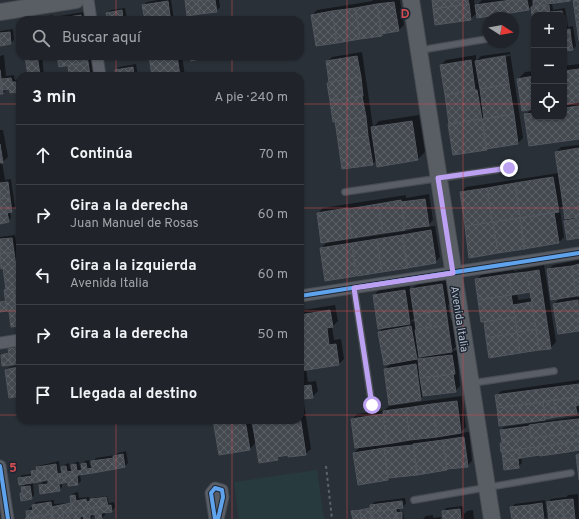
<!DOCTYPE html>
<html lang="es">
<head>
<meta charset="utf-8">
<style>
  :root { --surface:#20242a; --page:#282c32; --text:#f1f3f6; --muted:#a2a4a8; --line:#3d4147 }
  body { margin:0; font-family:Overpass,sans-serif; background:var(--page); color:var(--text) }
  .controls { position:absolute; right:12px; top:12px; display:grid; overflow:hidden; border-radius:8px; box-shadow:0 1px 3px #0004 }
  .controls button { width:36px; height:36px; display:grid; place-items:center; padding:0; border:0; border-bottom:1px solid var(--line); background:var(--surface); color:var(--text); font:20px sans-serif }
  .compass { position:absolute; left:483px; top:12px; width:36px; height:36px; border-radius:50%; background:var(--surface); box-shadow:0 1px 3px #0004; rotate:101deg }
  .stop { position:absolute; width:12px; height:12px; margin:-9px; border:3px solid #bca0f2; border-radius:50%; background:#fff }
  .stop.end { background:#bca0f2; border-color:#fff; box-shadow:0 1px 4px #0008 }
  .list { margin:0; padding:0; list-style:none }
  h2 { display:flex; justify-content:space-between; align-items:center; height:52px; margin:0; padding:0 16px; font-size:17px }
  h2 small { font-size:13px; font-weight:400; color:var(--muted) }
  .list li { display:grid; grid-template-columns:26px 1fr auto; gap:12px; align-items:center; box-sizing:border-box; height:60px; padding:0 16px; border-top:1px solid var(--line) }
  .list b { display:block; font-size:15px; white-space:nowrap }
  .list p { margin:0; font-size:13px; white-space:nowrap; color:var(--muted) }
  .list em { font-size:13px; font-style:normal; color:var(--muted) }
  .icon { flex:none; width:22px; height:22px; fill:none; stroke:currentColor; stroke-width:2; stroke-linecap:round; stroke-linejoin:round }
  .map { position:relative; flex:none; width:579px; height:519px; overflow:hidden }
  .search { position:absolute; background:var(--surface); box-shadow:0 1px 3px #0004; left:16px; top:16px; width:288px; height:44px; display:flex; align-items:center; gap:10px; box-sizing:border-box; padding:0 14px; border-radius:12px; color:var(--muted); font-size:15px }
  .panel { position:absolute; background:var(--surface); box-shadow:0 1px 3px #0004; left:16px; top:72px; width:288px; height:352px; border-radius:12px }
  .map>svg:first-child { display:block }
  .green { fill:#273a3e }
  .shadow { fill:#0007; fill-rule:evenodd }
  .building { fill:url(#building-cross-hatch); stroke:#52575f }
  .lines { fill:none; stroke-linecap:round; stroke-linejoin:round }
  .lane-casing { stroke:#484c53; stroke-width:8 }
  .street-casing { stroke:#484c53; stroke-width:13 }
  .secondary-casing { stroke:#484c53; stroke-width:18 }
  .path { stroke:#5d636a; stroke-width:2; stroke-dasharray:3 3; stroke-linecap:butt }
  .lane { stroke:#5a5e66; stroke-width:5.5 }
  .street { stroke:#5a5e66; stroke-width:11 }
  .secondary { stroke:#595d64; stroke-width:16 }
  .cycleway-casing { stroke:#1d2633; stroke-width:6 }
  .cycleway { stroke:#60a3ed; stroke-width:4 }
  .route { stroke:#bca0f2; stroke-width:5 }
  .grid { fill:none; stroke:#ce4d50; stroke-width:1; stroke-opacity:0.55 }
  .labels { text-anchor:middle; stroke-width:3; stroke-linejoin:round; paint-order:stroke }
  .street-label { font-size:11px; fill:#b4bcc9; stroke:#1d2633 }
  .grid-label { font-size:13px; text-anchor:middle; font-weight:bold; fill:#ce4d50; stroke:#1d2633; stroke-width:3; stroke-linejoin:round; paint-order:stroke }
</style>
</head>
<body>
<div class="map">
<svg width="579" height="519" viewBox="0 0 579 519">
  <defs>
    <pattern id="building-cross-hatch" width="8" height="8" patternUnits="userSpaceOnUse"><rect width="8" height="8" fill="#444950"/><path d="M0 0l8 8M0 8l8-8" fill="none" stroke="#5d6168"/></pattern>
  </defs>
  <rect width="100%" height="100%" fill="#2a3038"/>
  <path class="green" d="M317,470L324,519H239L234,482Z"/>
  <path class="shadow" d="M158,0H171L174,20H148L143,5L147,2Z
    M186,0H219L220,7L216,11Z
    M372,0H400L404,25L398,31L384,33L381,35L312,15L317,10L373,1Z
    M433,0H474L476,14L470,19Z
    M482,0H569L552,2L553,10L565,8L568,27L573,26L576,46L573,49L564,50V15H534V23L532,6L528,9L476,6Z
    M125,8L127,20H109L107,13L111,10Z
    M84,12L85,20H26L53,15V17Z
    M13,29L14,40L11,43L0,45V31Z
    M362,52L373,127L379,121L419,115L425,152L418,159L377,160L372,164L336,120L328,83L330,81L327,62L332,57Z
    M510,52L523,138L518,143L453,154L450,123L441,65L446,60L476,55V61L481,56ZM510,54V56L481,61V59Z
    M4,55L6,76L14,75L15,80L19,79L20,87L17,91L7,89L3,93H0V56Z
    M26,56H42L44,76H29Z
    M58,56H93L91,58L93,72H95L96,76H68H70L68,65Z
    M150,56H182L185,76H153Z
    M136,64L138,76H117L116,70L119,67Z
    M579,64V138L525,115L532,109L518,79L525,72L534,71V117H564V66Z
    M0,130H3L8,157L2,162L5,180L11,179L15,207L10,211L11,218L8,221L0,223Z
    M579,145V237L565,221L568,218L564,205L560,209L564,237L559,242L470,256L461,192L466,187L559,173L556,152L561,147Z
    M429,194L433,220L426,227L435,226L440,257L435,262L326,280L321,249L326,243L412,230L411,228L322,242L318,213L323,208L406,195V198Z
    M15,235L17,248H19L20,255V325L12,326L10,310L0,311V302L7,301V289L0,253V237Z
    M579,260V330L559,333L554,304L561,297L548,270L553,265Z
    M544,265L556,342L550,348L490,357L484,321L476,280L481,275L514,270V271ZM531,291L532,298L518,300L517,293Z
    M447,280L450,304L448,305L451,320H453L457,346L451,351L457,350L460,386L455,391L424,395L420,399L385,369L391,363L379,332L384,327L374,295L379,290L410,286V291L417,284ZM416,317V321L410,322ZM420,355H424L419,360H414Z
    M335,305L338,321L332,327L334,340L341,339L344,359L339,364L306,369L308,382L316,381L318,391L312,397L303,398L311,449L305,454L281,455L277,459L256,442L250,449L220,454L214,420H251L252,428H254L253,420H300V388H301L300,385V351L303,348L300,331V313L303,310Z
    M20,345V362L2,355L10,353L9,349L13,346Z
    M20,365V366L8,368V370L20,368V395L10,397L6,370L9,367Z
    M579,380V411L576,414L500,425L496,396L501,391Z
    M462,396L466,427L460,433L469,432L472,461L467,466L390,477L388,479L354,453L361,446L352,419L357,414L385,410L389,406Z
    M579,416V449L521,457L522,463L518,467L505,469L501,443L503,441L501,430L504,427Z
    M126,451L128,463L125,466L80,474L81,481L78,484L69,485V481L62,482V487L59,490L40,485L43,482L49,481V479L33,482L34,495L31,498L21,494L23,491L22,487L28,482L19,479L22,475L32,474V472L38,466L59,461L60,471L63,470L62,467L66,464L69,463L70,469H73L72,465L76,462H79L80,468L83,467L82,464L85,461L89,460L90,466H93L92,462L96,458L115,455L118,453Z
    M78,492L79,498L89,497L90,501L92,498L107,496L109,503L114,502L115,507L112,511L105,512V515L102,518L96,513L93,514V516L91,519H85V517L82,519H27L28,517L27,511L30,508L33,507V506L36,502L54,500V504L72,503L71,496L74,493Z
    M578,494L579,519H550L548,502L551,499L565,497V498L568,495Z
    M405,498L406,503L403,507H399L400,512L403,511L404,519H354L353,511L354,510L371,508V506L374,502Z
    M545,500L547,517L545,519H513L511,508L515,504Z
    M463,506L464,514L467,511L473,510L474,519H444L443,512L446,508Z
    M433,515V518L441,517V519H423L426,516Z"/>
  <path class="building" d="M185,0H198L200,14L187,16Z
    M198,0H215L217,12L200,14Z
    M432,0H468L469,4L433,9Z
    M511,0H527L529,10L477,18L475,5Z
    M533,0H570V1L533,6Z
    M573,0H579V41Z
    M168,1L170,16L145,20L142,5Z
    M394,2L399,31L381,34L377,4Z
    M377,4L382,36L360,39L355,8Z
    M469,4L471,20L435,25L433,9Z
    M549,5L550,15H539L538,6Z
    M538,6L539,15H534V29L531,7Z
    M355,8L360,39L337,43L332,11Z
    M122,10L123,20H108L106,13Z
    M332,11L337,43L316,46L311,15Z
    M562,11L563,15H550V12Z
    M81,15L82,20H49Z
    M170,16L171,20H147V19Z
    M570,29L571,39L564,40V30Z
    M10,32L11,44L0,46V33Z
    M571,39L573,50L564,51V40Z
    M25,56H37L38,61L26,63Z
    M57,56H87L88,62L59,67Z
    M113,56H132L113,59Z
    M149,56H177L180,76H152Z
    M189,56H202L203,58L191,61Z
    M357,56L361,77L329,82L326,61Z
    M505,56L509,84L480,89L475,61Z
    M471,60L475,90L445,95L440,65Z
    M38,61L40,76H28L26,63Z
    M88,62L90,76H69L68,66Z
    M133,67L134,76H116L115,70Z
    M579,69V102L564,105V71Z
    M0,70L3,94H0Z
    M534,76V109L522,111L517,79Z
    M361,77L363,96L330,101L327,83Z
    M11,78L12,82H16L17,92L10,93L9,89L3,90L1,79Z
    M509,84L514,114L484,119L480,89Z
    M475,90H477L482,119L449,124L445,95Z
    M362,96L366,117L333,122L330,101Z
    M579,106V139L529,146L524,114L534,113V117H564V108Z
    M514,114L518,144L486,149L482,119Z
    M366,117L368,136L338,141L335,121Z
    M482,119L487,150L453,155L448,124Z
    M412,121L418,160L377,167L371,127Z
    M368,136L373,165L342,169L338,141Z
    M0,144L3,163H0Z
    M579,148V188L561,191L555,152Z
    M553,177L559,212L520,218L515,183Z
    M8,182L10,198L0,199V183Z
    M515,183L520,218L492,222L487,188Z
    M487,188L492,222L465,226L460,192Z
    M579,188V217L565,219L561,191Z
    M17,190H20V203H19Z
    M10,198L12,212L0,214V199Z
    M425,199L429,226L405,229L401,202Z
    M401,200L405,230L383,233L378,204Z
    M378,204L383,233L352,238L348,209Z
    M348,208L352,238L321,243L317,213Z
    M7,212L9,222L0,224V214Z
    M554,212L559,243L524,249L520,218Z
    M520,218L525,249L498,253L493,222Z
    M579,218V238L567,240L564,221Z
    M493,222L498,253L469,258L465,226Z
    M431,230L436,263L407,268L402,235Z
    M402,235L408,268L382,272L377,239Z
    M12,238L14,252L0,254V239Z
    M377,239L382,272L357,276L352,243Z
    M352,243L356,276L325,281L320,248Z
    M14,252L18,281L20,280V288L6,290L3,268L1,269L0,254Z
    M579,264V296H576L572,266Z
    M572,266L576,296L551,300L547,269Z
    M539,270L551,349L539,350L527,272Z
    M527,272L530,292L512,295L509,274Z
    M509,274L512,295L478,300L475,279Z
    M442,284L446,310L414,315L410,289Z
    M20,288V309L16,310L13,289Z
    M13,289L16,310L7,311L4,290Z
    M405,290L410,324L378,329L373,295Z
    M511,295L515,317L481,322L478,300Z
    M578,300L579,331L558,334L553,304Z
    M6,301L7,311L0,312V302Z
    M531,302L536,329L517,332L513,305Z
    M20,309V326L11,327L9,311Z
    M330,310L333,327L327,328L329,345L336,344L339,365L300,371V353L302,352L300,337V315Z
    M446,310L448,325L431,327L429,312Z
    M429,312L431,327L416,329L414,315Z
    M515,317L517,333L486,338L484,322Z
    M448,325L452,352L419,357L415,330Z
    M411,326L417,359L384,365L378,332Z
    M536,329L539,350L520,353L517,332Z
    M517,333L520,353L489,358L486,338Z
    M20,347V363L11,365L8,349Z
    M9,353L11,365L2,366L1,355Z
    M452,355L455,374L420,378L418,359Z
    M416,364L421,400L389,405L384,369Z
    M19,367L20,396L9,398L5,370Z
    M300,374H301L303,386L311,385L313,398L302,399Z
    M453,374L456,392L423,396L420,378Z
    M579,384V397L497,408L495,395Z
    M574,397H579V405L576,406Z
    M574,397L577,414L556,417L554,400Z
    M554,400L556,417L545,419L543,402Z
    M457,401L461,433L437,437L432,404Z
    M543,402L545,420L499,426L497,408Z
    M432,404L437,437L410,440L406,408Z
    M406,408L410,440L387,444L383,411Z
    M383,414L387,444L355,448L351,419Z
    M300,416L306,455L288,457V455L277,457L278,460L259,463L252,420H300Z
    M579,419V432L562,434L560,421Z
    M213,420H245L250,450L219,455Z
    M560,421L562,434L531,438L529,425Z
    M530,426L531,438L502,442L500,430Z
    M579,432V441L501,452L500,443Z
    M464,437L468,467L447,469L443,440Z
    M443,440L447,470L417,475L413,444Z
    M579,441V450L568,452L566,443Z
    M566,443L568,452L540,456L538,447Z
    M413,445L417,475L388,478L384,448Z
    M538,447L540,455L520,458L519,449Z
    M384,448L388,480L358,485L353,453Z
    M519,449L521,458L503,461L502,452Z
    M123,454L125,467L115,469L113,456Z
    M579,454V480L576,455Z
    M114,458L115,469L93,473L91,461Z
    M518,459L519,468L504,470L503,461Z
    M86,463L87,469L92,468L93,473L58,478L57,474L62,473L61,467L66,466L67,472L72,471L71,465L76,464L77,471L82,470L81,464Z
    M56,464L58,478L46,480L44,466Z
    M44,466L46,480L38,482L36,467Z
    M37,470L38,482L19,485L18,478L32,476L31,471Z
    M77,475L78,485L68,486V482L59,484L58,478Z
    M58,478L60,491L40,494L39,485L48,484V480Z
    M30,486L32,499L21,501L20,493H22L21,487Z
    M75,495L76,501L86,499L88,509L72,511L70,496Z
    M106,497L108,506L102,507L100,498Z
    M100,498L102,507L88,509L87,502L90,501V499Z
    M573,499L575,519H564L562,500Z
    M562,500L563,509L548,511L547,502Z
    M402,501L403,508L371,512L370,505Z
    M51,502L53,514L27,518L26,511L33,510L32,505Z
    M71,503L72,511L63,513L61,505Z
    M542,503L544,519H531L529,505Z
    M61,505L64,519H53L51,507Z
    M111,505L112,512L101,513L102,519H96L95,514L90,515V519H84L83,516L80,517V519H74L73,518L64,519L63,513Z
    M529,505L531,519H512L510,507Z
    M370,508L371,519H361L360,510Z
    M396,509L397,519H371V512Z
    M460,509L461,519H443L442,511Z
    M563,509L564,519H549L548,511Z
    M360,510L361,519H353L351,511Z
    M402,512V519H397L396,513Z
    M53,514V519H26L25,518Z"/>
  <g class="lines">
    <g class="lane-casing">
      <path id="lane" d="M421,50L487,39
        M345,192L509,168
        M354,288L372,405
        M473,383L554,371
        M414,500L571,473"/>
    </g>
    <g class="street-casing">
      <path id="street" d="M88,0L91,20
        M97,56L100,76
        M300,296L579,253
        M0,343L20,340
        M0,466L8,519
        M215,519L211,493L215,488L222,490L223,497L218,519"/>
    </g>
    <g class="secondary-casing">
      <path id="secondary" d="M411,0L492,519
        M0,12L76,0"/>
    </g>
    <path class="path" d="M326,466L332,519"/>
    <use href="#lane" class="lane"/>
    <use href="#street" class="street"/>
    <use href="#secondary" class="secondary"/>
    <g class="cycleway-casing">
      <path id="cycleway" d="M300,296L579,253
        M0,466L8,519
        M215,519L211,493L215,488L222,490L223,497L218,519"/>
    </g>
    <use href="#cycleway" class="cycleway"/>
  </g>
  <g class="lines">
    <path class="route" d="M372,405L354,288L453,273L438,178L509,168"/>
  </g>
  <path class="grid" d="M116,0V20M232,0V20M347,0V519M463,0V519M116,56V76M232,56V76M0,104H20M300,104H534M564,104H579M0,208H20M300,208H579M0,311H20M300,311H579M0,415H20M300,415H579M116,420V519M232,420V519"/>
  <g class="labels">
    <g class="street-label">
      <text transform="translate(460 319) rotate(81)" y="4">Avenida Italia</text>
    </g>
  </g>
  <g class="grid-label">
    <text x="405" y="18">D</text>
    <text x="13" y="472">5</text>
  </g>
</svg>
<div class="controls">
<button>+</button>
<button>−</button>
<button><svg class="icon" aria-label="locate" viewBox="0 0 24 24"><circle cx="12" cy="12" r="6"/><path d="M12 2v4M12 18v4M2 12h4M18 12h4"/></svg></button>
</div>
<svg class="compass" viewBox="-18 -18 36 36"><path d="M0-13l5 13h-10z" fill="#e53935"/><path d="M0 13l5-13h-10z" fill="#a2a4a8"/></svg>
<div class="stop" style="left:372px;top:405px"></div>
<div class="stop end" style="left:509px;top:168px"></div>
<div class="search"><svg class="icon" aria-label="search" viewBox="0 0 24 24"><circle cx="10" cy="10" r="6"/><path d="M15 15l6 6"/></svg>Buscar aquí</div>
<section class="panel">
<h2>3 min<small>A pie · 240 m</small></h2>
<ul class="list">
<li><svg class="icon" aria-label="ahead" viewBox="0 0 24 24"><path d="M12 20V5M6 11l6-6 6 6"/></svg><div><b>Continúa</b></div><em>70 m</em></li>
<li><svg class="icon" aria-label="right" viewBox="0 0 24 24"><path d="M7 20v-9h11M14 6l5 5-5 5"/></svg><div><b>Gira a la derecha</b><p>Juan Manuel de Rosas</p></div><em>60 m</em></li>
<li><svg class="icon" aria-label="left" viewBox="0 0 24 24"><path d="M17 20v-9H6M10 6l-5 5 5 5"/></svg><div><b>Gira a la izquierda</b><p>Avenida Italia</p></div><em>60 m</em></li>
<li><svg class="icon" aria-label="right" viewBox="0 0 24 24"><path d="M7 20v-9h11M14 6l5 5-5 5"/></svg><div><b>Gira a la derecha</b></div><em>50 m</em></li>
<li><svg class="icon" aria-label="arrive" viewBox="0 0 24 24"><path d="M6 21V4h12l-3 4 3 4H6"/></svg><div><b>Llegada al destino</b></div></li>
</ul>
</section>
</div>
</body>
</html>
